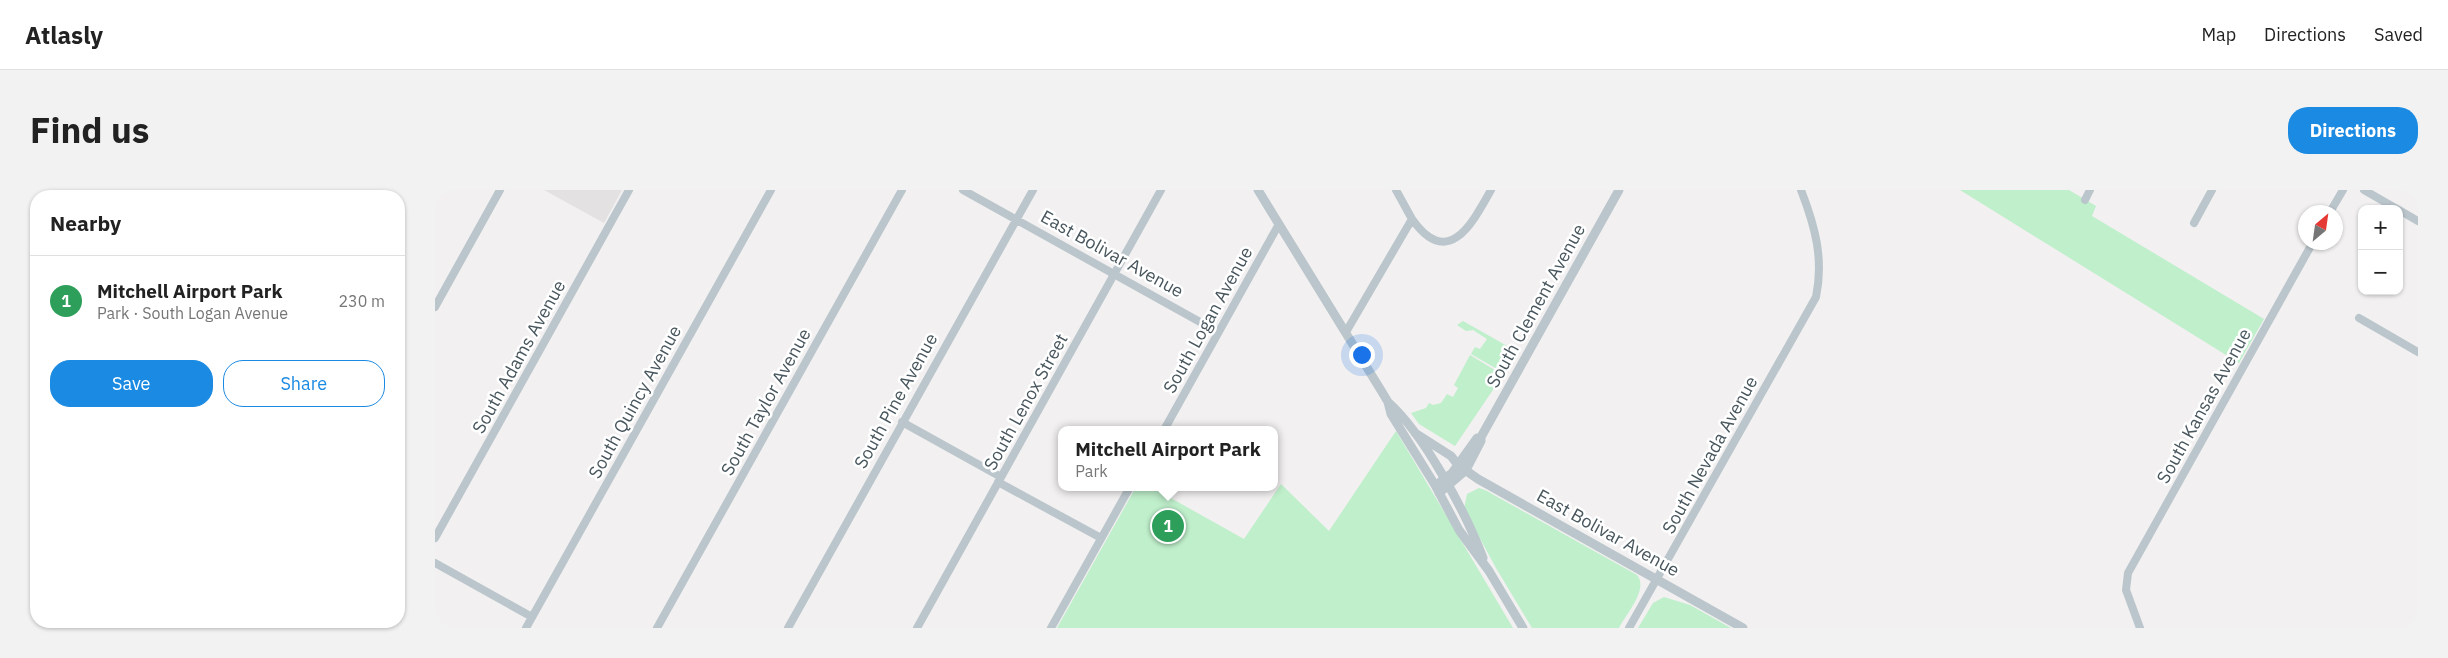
<!DOCTYPE html>
<html lang="en">
<head>
<meta charset="utf-8">
<style>
  :root { --surface:#fff; --page:#f2f2f2; --text:#222; --muted:#767676; --line:#e0e0e0; --accent:#1a8ae2 }
  body { margin:0; font-family:"IBM Plex Sans",sans-serif; background:var(--page); color:var(--text) }
  .controls { position:absolute; right:15px; top:15px; display:grid; overflow:hidden; border-radius:10px; box-shadow:0 1px 4px #0004 }
  .controls button { width:45px; height:45px; display:grid; place-items:center; padding:0; border:0; border-bottom:1px solid var(--line); background:var(--surface); color:var(--text); font:25px sans-serif }
  .compass { position:absolute; left:1863px; top:15px; width:45px; height:45px; border-radius:50%; background:var(--surface); box-shadow:0 1px 4px #0004; rotate:29deg }
  .you { position:absolute; left:926px; top:164px; width:18px; height:18px; margin:-12px; border:4px solid #fff; border-radius:50%; background:#1a73e8; box-shadow:0 0 0 8px #1a73e833 }
  .badge { display:grid; place-items:center; width:32px; height:32px; border-radius:50%; background:var(--accent); color:#fff; font-size:16px; font-weight:700 }
  .pin { position:absolute; translate:-50% -50%; border:2px solid #fff; box-shadow:0 1px 5px #0006 }
  .popup { position:absolute; left:623px; top:236px; width:220px; height:65px; box-sizing:border-box; display:grid; place-content:center; border-radius:10px; background:var(--surface); filter:drop-shadow(0 1px 4px #0005); font-size:16px; white-space:nowrap; color:var(--muted) }
  .popup b { font-size:19px; color:var(--text) }
  .popup::after { content:''; position:absolute; left:50%; top:100%; margin-left:-10px; border:10px solid transparent; border-top-color:var(--surface) }
  .list { margin:0; padding:0; list-style:none }
  h2 { display:flex; justify-content:space-between; align-items:center; height:65px; margin:0; padding:0 20px; font-size:21px }
  h2 small { font-size:16px; font-weight:400; color:var(--muted) }
  .list li { display:grid; grid-template-columns:32px 1fr auto; gap:15px; align-items:center; box-sizing:border-box; height:90px; padding:0 20px; border-top:1px solid var(--line) }
  .list b { display:block; font-size:19px; white-space:nowrap }
  .list p { margin:0; font-size:16px; white-space:nowrap; color:var(--muted) }
  .list em { font-size:16px; font-style:normal; color:var(--muted) }
  .actions { display:flex; gap:10px; padding:15px 20px }
  .actions a { flex:1; padding:11px 0; border:1px solid var(--accent); border-radius:20px; text-align:center; font-size:18px; color:var(--accent) }
  .actions .main { background:var(--accent); color:#fff }
  .map { position:relative; flex:none; width:1983px; height:438px; overflow:hidden; border-radius:20px }
  header { display:flex; align-items:center; gap:30px; box-sizing:border-box; height:70px; padding:0 25px; background:var(--surface); border-bottom:1px solid var(--line) }
  header strong { font-size:24px }
  nav { display:flex; gap:28px; margin-inline-start:auto; font-size:18px }
  .intro { display:flex; align-items:center; justify-content:space-between; box-sizing:border-box; height:120px; padding:0 30px }
  h1 { margin:0; font-size:35px }
  .button { padding:12px 22px; border-radius:20px; background:var(--accent); color:#fff; font-size:18px; font-weight:700 }
  main { display:flex; gap:30px; padding:0 30px }
  aside { flex:1; background:var(--surface); border-radius:20px; box-shadow:0 1px 4px #0004 }
  .map>svg:first-child { display:block }
  .education { fill:#e3e1e2 }
  .green { fill:#bfefcb }
  .lines { fill:none; stroke-linecap:round; stroke-linejoin:round }
  .minor { stroke:#bbc6cc; stroke-width:8 }
  .tertiary { stroke:#bbc6cc; stroke-width:9 }
  .labels { text-anchor:middle; stroke-width:5; stroke-linejoin:round; paint-order:stroke }
  .street-label { font-size:18px; fill:#48565d; stroke:#fff }
</style>
</head>
<body>
<header>
<strong>Atlasly</strong>
<nav><a>Map</a><a>Directions</a><a>Saved</a></nav>
</header>
<div class="intro"><h1>Find us</h1><a class="button">Directions</a></div>
<main>
<aside>
<h2>Nearby<small></small></h2>
<ul class="list">
<li><span class="badge" style="background:#2e9e5b">1</span><div><b>Mitchell Airport Park</b><p>Park · South Logan Avenue</p></div><em>230 m</em></li>
</ul>
<div class="actions"><a class="main">Save</a><a>Share</a></div>
</aside>
<div class="map">
<svg width="1983" height="438" viewBox="0 0 1983 438">
  <rect width="100%" height="100%" fill="#f2f0f0"/>
  <path class="education" d="M109,0H187L169,33Z"/>
  <path class="green" d="M1525,0H1634L1661,16L1657,26L1829,129L1804,173Z
    M1028,131L1081,161L1069,183L1036,164L1040,157L1045,159L1052,149L1038,140L1031,141L1022,135Z
    M1035,165L1068,185L1020,256L984,234L976,223L991,218L994,213L998,215L1006,213L1012,204L1018,207L1023,198L1019,195Z
    M961,241L1078,438H622L701,297H716L809,349L846,294L894,341Z
    M1044,298L1050,300L1202,385C1214,399 1191,424 1184,438H1097L1061,378L1029,319L1032,304Z
    M1229,407L1255,415L1296,438H1203L1218,413Z"/>
  <g class="lines">
    <path class="minor" d="M528,0L783,142
      M961,0L977,29
      M1929,0L1962,19
      M1650,10L1655,0
      M1964,20L1983,31
      M1895,22L1908,0
      M1759,33L1777,0
      M0,117L65,0
      M1924,128L1983,162
      M911,142L977,29C1013,80 1037,34 1056,0
      M467,232L566,287
      M729,240L844,34
      M563,292L666,348
      M0,348L194,0
      M0,373L97,427
      M91,438L336,0
      M222,438L467,0
      M353,438L598,0
      M482,438L726,0
      M616,438L695,297
      M1194,438L1381,107C1389,69 1380,36 1366,0
      M1705,438L1691,400L1693,383L1878,52"/>
    <path class="tertiary" d="M823,0L947,202L953,212L956,224L1000,295L1024,340L1054,381L1088,438
      M953,212C989,244 1031,323 1048,368
      M980,243L1016,266L1023,275L1043,289L1308,438
      M1005,292L1017,283L1042,248L1046,247
      M1004,303L1031,280L1046,251V247L1184,0"/>
  </g>
  <g class="labels">
    <g class="street-label">
      <text transform="translate(677 64) rotate(29)" y="6">East Bolivar Avenue</text>
      <text transform="translate(1101 116) rotate(-61)" y="6">South Clement Avenue</text>
      <text transform="translate(773 130) rotate(-61)" y="6">South Logan Avenue</text>
      <text transform="translate(84 167) rotate(-61)" y="6">South Adams Avenue</text>
      <text transform="translate(461 211) rotate(-61)" y="6">South Pine Avenue</text>
      <text transform="translate(200 212) rotate(-61)" y="6">South Quincy Avenue</text>
      <text transform="translate(331 212) rotate(-61)" y="6">South Taylor Avenue</text>
      <text transform="translate(591 212) rotate(-61)" y="6">South Lenox Street</text>
      <text transform="translate(1769 216) rotate(-61)" y="6">South Kansas Avenue</text>
      <text transform="translate(1275 265) rotate(-61)" y="6">South Nevada Avenue</text>
      <text transform="translate(1173 343) rotate(29)" y="6">East Bolivar Avenue</text>
    </g>
  </g>
</svg>
<div class="controls">
<button>+</button>
<button>−</button>
</div>
<svg class="compass" viewBox="-18 -18 36 36"><path d="M0-13l5 13h-10z" fill="#e53935"/><path d="M0 13l5-13h-10z" fill="#767676"/></svg>
<div class="you"></div>
<div class="pin badge" style="left:733px;top:336px;background:#2e9e5b">1</div>
<div class="popup"><b>Mitchell Airport Park</b>Park</div>
</div>
</main>
</body>
</html>
